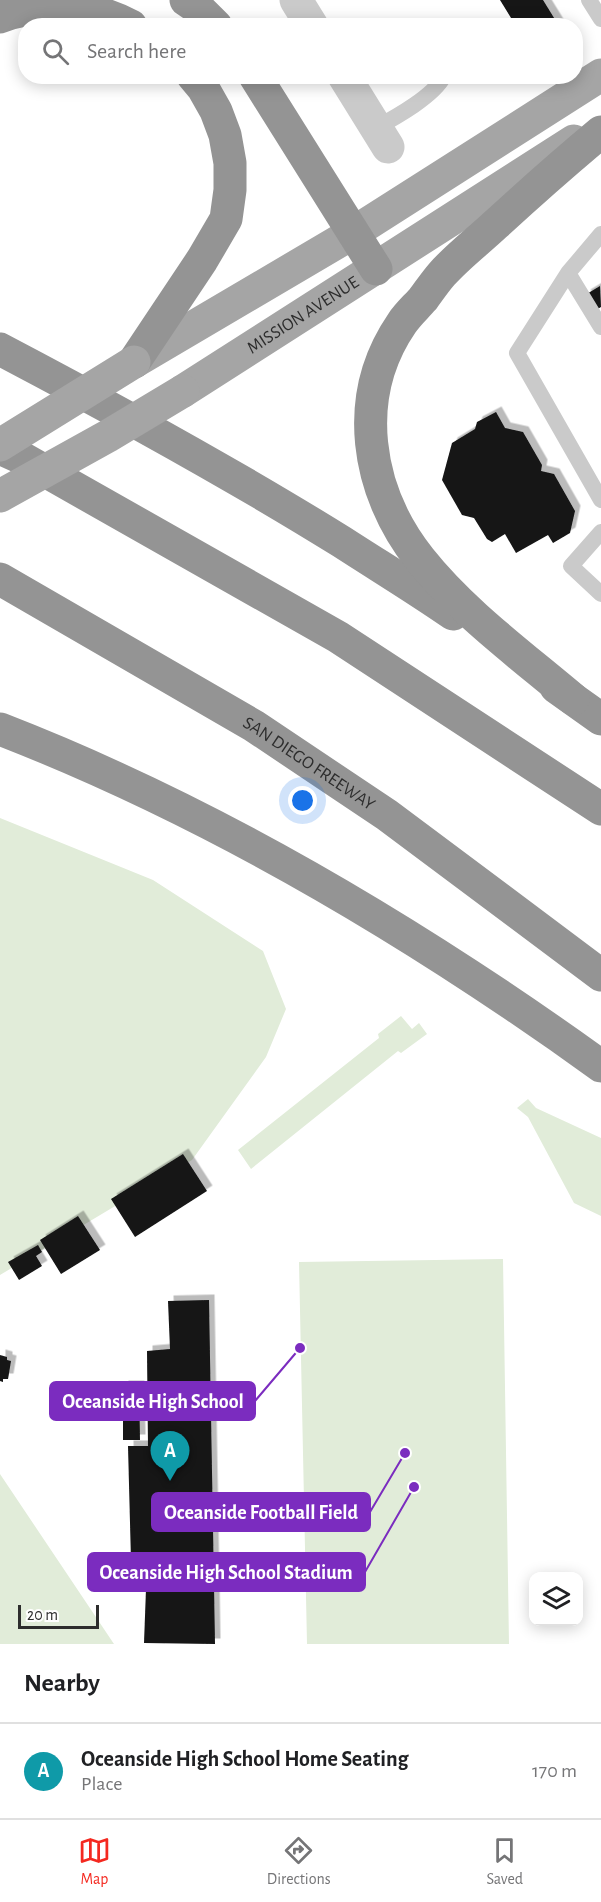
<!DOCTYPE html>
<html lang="en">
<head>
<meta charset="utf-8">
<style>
  :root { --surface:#fff; --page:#f6f6f6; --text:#202124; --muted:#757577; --line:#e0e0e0; --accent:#f42920 }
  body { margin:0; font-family:"Alegreya Sans",sans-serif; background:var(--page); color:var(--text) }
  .controls { position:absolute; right:18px; bottom:18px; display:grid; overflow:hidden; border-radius:12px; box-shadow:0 3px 15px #0003 }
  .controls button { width:54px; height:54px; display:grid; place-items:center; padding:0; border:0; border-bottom:2px solid var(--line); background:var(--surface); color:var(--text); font:30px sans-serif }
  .scale { position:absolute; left:18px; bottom:15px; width:81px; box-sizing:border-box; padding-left:6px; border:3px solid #2d2d2d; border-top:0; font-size:16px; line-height:21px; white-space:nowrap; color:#2d2d2d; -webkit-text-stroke:4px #fff; paint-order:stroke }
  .you { position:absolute; left:303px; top:801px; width:21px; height:21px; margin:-15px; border:4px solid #fff; border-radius:50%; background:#1a73e8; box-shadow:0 0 0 9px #1a73e833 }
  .badge { display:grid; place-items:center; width:39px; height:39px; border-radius:50%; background:var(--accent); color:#fff; font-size:20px; font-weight:700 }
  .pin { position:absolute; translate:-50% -50px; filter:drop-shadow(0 2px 3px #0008) }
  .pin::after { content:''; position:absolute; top:32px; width:21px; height:18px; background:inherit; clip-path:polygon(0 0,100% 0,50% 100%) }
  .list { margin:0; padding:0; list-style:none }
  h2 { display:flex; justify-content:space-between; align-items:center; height:78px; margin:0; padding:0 24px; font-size:26px }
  h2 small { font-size:20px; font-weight:400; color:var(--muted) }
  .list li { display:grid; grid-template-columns:39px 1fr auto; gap:18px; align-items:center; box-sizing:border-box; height:96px; padding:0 24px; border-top:2px solid var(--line) }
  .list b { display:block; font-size:22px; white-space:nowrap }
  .list p { margin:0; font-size:20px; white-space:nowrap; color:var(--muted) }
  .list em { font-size:20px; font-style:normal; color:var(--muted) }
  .icon { flex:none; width:33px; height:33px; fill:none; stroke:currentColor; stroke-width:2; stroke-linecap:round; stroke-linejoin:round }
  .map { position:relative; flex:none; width:601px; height:1644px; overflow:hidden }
  .search { position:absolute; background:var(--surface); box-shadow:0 3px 15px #0003; left:18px; right:18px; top:18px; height:66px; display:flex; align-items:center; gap:15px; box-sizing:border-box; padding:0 21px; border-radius:24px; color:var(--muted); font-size:22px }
  .sheet { height:174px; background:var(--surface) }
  nav { display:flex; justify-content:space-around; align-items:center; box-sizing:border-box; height:84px; border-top:2px solid var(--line); background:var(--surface); font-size:16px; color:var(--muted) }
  nav a { display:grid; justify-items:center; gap:3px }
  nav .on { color:var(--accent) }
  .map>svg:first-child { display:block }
  .garden { fill:#e1ecd9 }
  .building { fill:#141414; filter:url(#shadow) }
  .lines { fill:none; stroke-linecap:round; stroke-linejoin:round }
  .lane { stroke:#cacaca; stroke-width:16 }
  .street { stroke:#cacaca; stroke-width:33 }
  .primary { stroke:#a5a5a5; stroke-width:33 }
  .highway { stroke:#949494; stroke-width:33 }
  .primary-bridge { stroke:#a5a5a5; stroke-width:33 }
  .labels { text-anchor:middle; stroke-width:6; stroke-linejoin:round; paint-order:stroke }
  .street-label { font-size:18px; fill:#2d2d2d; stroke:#fff }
  .leader { fill:none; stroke:#7b2cbf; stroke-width:2 }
  .callout-dot { fill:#7b2cbf; stroke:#fff; stroke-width:2 }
  .callout { fill:#7b2cbf; stroke:#7b2cbf; stroke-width:2 }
  .callout-label { font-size:20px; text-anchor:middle; font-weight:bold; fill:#fff }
</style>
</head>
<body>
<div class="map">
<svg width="601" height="1644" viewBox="0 0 601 1644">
  <defs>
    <filter id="shadow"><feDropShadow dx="5.5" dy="-5.5" stdDeviation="0" flood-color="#0004"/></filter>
  </defs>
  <rect width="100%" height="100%" fill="#fff"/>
  <path class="garden" d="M0,818L153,880L263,951L286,1009L266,1057L192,1160L0,1275Z
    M401,1016L412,1029L419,1023L427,1034L401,1053L398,1051L251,1169L238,1150L379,1038L378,1034Z
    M528,1099L536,1108L601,1138V1216L574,1203L528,1117L517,1108Z
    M503,1259L509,1644H307L299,1262Z
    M0,1474L114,1644H0Z"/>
  <path class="building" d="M500,0H543L559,26H516Z
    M600,286L601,307L596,310L585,295Z
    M496,412L505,428L523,432L542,465L541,471L554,474L575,511L570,533L553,543L548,535L516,553L505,534L492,542L487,539L474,518L462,515L442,480L452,443L475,429L477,422Z
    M183,1154L207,1191L135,1237L111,1199Z
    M78,1216L100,1250L61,1274L40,1240Z
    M38,1245L42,1252L36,1256L42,1266L19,1280L8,1262Z
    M209,1300L215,1644L144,1643L147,1562L131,1561L128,1446H148L147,1351L170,1349L168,1301Z
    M0,1355L7,1357V1360L11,1361L8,1379H3V1382L0,1381Z
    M123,1386H139L140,1440H123Z"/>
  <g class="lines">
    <path class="lane" d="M589,0L601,19
      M376,128C396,117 434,96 444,76
      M601,234L568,273L517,353L601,500
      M568,273L601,327
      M601,532L571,566L601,594"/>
    <path class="street" d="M296,0L312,26
      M344,76L388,147"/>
    <g class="primary">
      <path d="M134,362L353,233L601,75"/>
      <path id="s1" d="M183,391L574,141"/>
    </g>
    <g class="highway">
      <path d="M186,0L199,9L216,26"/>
      <path d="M0,17C40,1 93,5 131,26"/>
      <path d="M255,76L376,269"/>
      <path d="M0,349C116,410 231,473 342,542C379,566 417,589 453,614"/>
      <path d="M134,362L202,260L226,219L230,190V163L225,135L216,111L203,88L193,76"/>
      <path d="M0,448L24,459L338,637L601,809"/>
      <path id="s2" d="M0,579L254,726L387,815L601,975"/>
      <path d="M556,687L601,719"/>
      <path d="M573,699C521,655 462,612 420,559C366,491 351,397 402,323C408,314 416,307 423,299C429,291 435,282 442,274C458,256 478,241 495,225C530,193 565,162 601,132"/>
      <path d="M0,729C214,812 415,932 601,1066"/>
    </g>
    <path class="primary-bridge" d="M0,445L134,362
      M0,496L108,436L183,391"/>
  </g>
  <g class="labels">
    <g class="street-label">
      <text dy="6" stroke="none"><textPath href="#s1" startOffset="142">MISSION AVENUE</textPath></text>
      <text dy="6" stroke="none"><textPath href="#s2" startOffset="360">SAN DIEGO FREEWAY</textPath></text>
    </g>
  </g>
  <path class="leader" d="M300 1348L255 1401M405 1453L370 1512M414 1487L365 1572"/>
  <g class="callout-dot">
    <circle cx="300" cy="1348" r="6"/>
    <circle cx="405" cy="1453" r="6"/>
    <circle cx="414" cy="1487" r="6"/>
  </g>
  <g class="callout">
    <rect x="50" y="1382" width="205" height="38" rx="6"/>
    <rect x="152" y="1493" width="218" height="38" rx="6"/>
    <rect x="88" y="1553" width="277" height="38" rx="6"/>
  </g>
  <g class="callout-label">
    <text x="153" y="1408">Oceanside High School</text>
    <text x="261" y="1519">Oceanside Football Field</text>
    <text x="226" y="1579">Oceanside High School Stadium</text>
  </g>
</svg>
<div class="controls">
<button><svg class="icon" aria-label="layers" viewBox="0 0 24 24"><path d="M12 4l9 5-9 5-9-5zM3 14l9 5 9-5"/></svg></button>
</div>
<div class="scale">20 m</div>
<div class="you"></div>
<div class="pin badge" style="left:170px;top:1481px;background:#0f9aa8">A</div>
<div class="search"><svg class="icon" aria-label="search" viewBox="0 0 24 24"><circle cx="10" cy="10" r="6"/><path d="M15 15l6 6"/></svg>Search here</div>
</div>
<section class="sheet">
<h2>Nearby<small></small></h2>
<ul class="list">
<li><span class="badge" style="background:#0f9aa8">A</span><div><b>Oceanside High School Home Seating</b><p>Place</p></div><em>170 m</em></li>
</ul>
</section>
<nav>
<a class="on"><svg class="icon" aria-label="map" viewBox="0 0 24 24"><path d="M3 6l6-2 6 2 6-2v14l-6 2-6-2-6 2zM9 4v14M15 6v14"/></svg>Map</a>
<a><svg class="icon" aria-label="directions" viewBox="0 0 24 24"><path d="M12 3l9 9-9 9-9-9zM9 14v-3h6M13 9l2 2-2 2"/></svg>Directions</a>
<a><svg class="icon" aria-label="saved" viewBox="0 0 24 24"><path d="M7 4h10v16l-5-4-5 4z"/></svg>Saved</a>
</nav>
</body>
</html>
